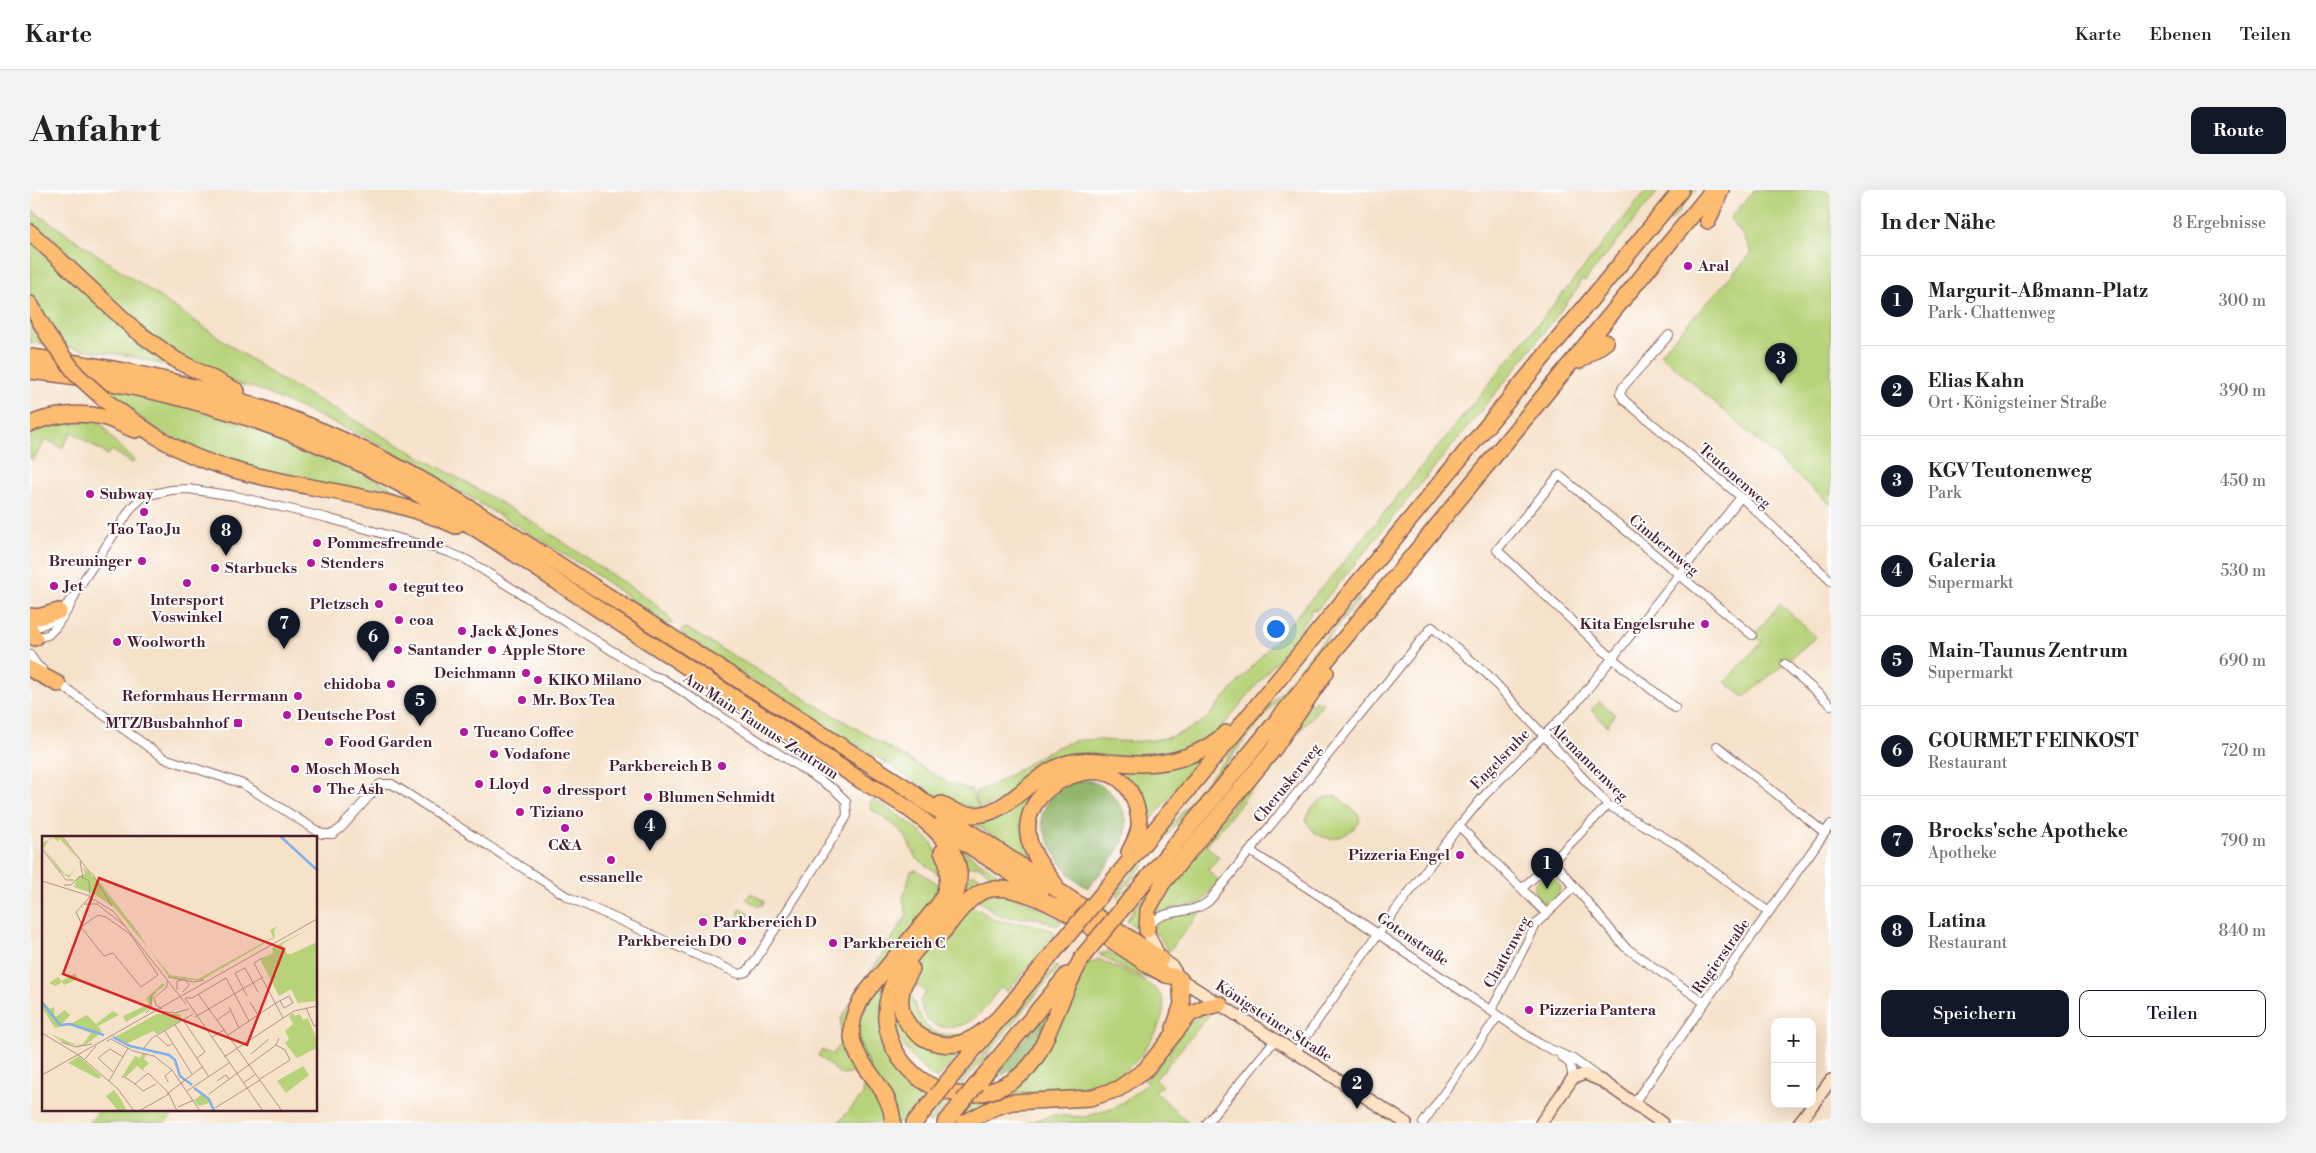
<!DOCTYPE html>
<html lang="de">
<head>
<meta charset="utf-8">
<style>
  :root { --surface:#fff; --page:#f2f2f2; --text:#222; --muted:#767676; --line:#e0e0e0; --accent:#111827 }
  body { margin:0; font-family:"Libre Bodoni",serif; background:var(--page); color:var(--text) }
  .controls { position:absolute; right:15px; bottom:15px; display:grid; overflow:hidden; border-radius:10px; box-shadow:0 5px 20px #0002 }
  .controls button { width:45px; height:45px; display:grid; place-items:center; padding:0; border:0; border-bottom:1px solid var(--line); background:var(--surface); color:var(--text); font:25px sans-serif }
  .you { position:absolute; left:1245px; top:438px; width:18px; height:18px; margin:-12px; border:4px solid #fff; border-radius:50%; background:#1a73e8; box-shadow:0 0 0 8px #1a73e833 }
  .badge { display:grid; place-items:center; width:32px; height:32px; border-radius:50%; background:var(--accent); color:#fff; font-size:16px; font-weight:700 }
  .pin { position:absolute; translate:-50% -41px; filter:drop-shadow(0 1px 2px #0008) }
  .pin::after { content:''; position:absolute; top:26px; width:18px; height:15px; background:inherit; clip-path:polygon(0 0,100% 0,50% 100%) }
  .list { margin:0; padding:0; list-style:none }
  h2 { display:flex; justify-content:space-between; align-items:center; height:65px; margin:0; padding:0 20px; font-size:21px }
  h2 small { font-size:16px; font-weight:400; color:var(--muted) }
  .list li { display:grid; grid-template-columns:32px 1fr auto; gap:15px; align-items:center; box-sizing:border-box; height:90px; padding:0 20px; border-top:1px solid var(--line) }
  .list b { display:block; font-size:19px; white-space:nowrap }
  .list p { margin:0; font-size:16px; white-space:nowrap; color:var(--muted) }
  .list em { font-size:16px; font-style:normal; color:var(--muted) }
  .actions { display:flex; gap:10px; padding:15px 20px }
  .actions a { flex:1; padding:11px 0; border:1px solid var(--accent); border-radius:10px; text-align:center; font-size:18px; color:var(--accent) }
  .actions .main { background:var(--accent); color:#fff }
  .map { position:relative; flex:none; width:1801px; height:933px; overflow:hidden; border-radius:10px }
  header { display:flex; align-items:center; gap:30px; box-sizing:border-box; height:70px; padding:0 25px; background:var(--surface); border-bottom:1px solid var(--line) }
  header strong { font-size:24px }
  nav { display:flex; gap:28px; margin-inline-start:auto; font-size:18px }
  .intro { display:flex; align-items:center; justify-content:space-between; box-sizing:border-box; height:120px; padding:0 30px }
  h1 { margin:0; font-size:35px }
  .button { padding:12px 22px; border-radius:10px; background:var(--accent); color:#fff; font-size:18px; font-weight:700 }
  main { display:flex; gap:30px; padding:0 30px }
  aside { flex:1; background:var(--surface); border-radius:10px; box-shadow:0 5px 20px #0002 }
  .map>svg:first-child { display:block }
  .green { fill:#b7d379; stroke:#807952 }
  .forest { fill:#91b569; stroke:#6e6a4a }
  .lines { fill:none; stroke-linecap:round; stroke-linejoin:round }
  .street-casing { stroke:#866362; stroke-width:10 }
  .secondary-casing { stroke:#866362; stroke-width:14 }
  .highway-casing { stroke:#866362; stroke-width:18 }
  .street { stroke:#fff; stroke-width:8 }
  .secondary { stroke:#ffe4c6; stroke-width:11 }
  .highway { stroke:#febc71; stroke-width:15 }
  .highway-bridge-casing { stroke:#866362; stroke-width:18; stroke-linecap:butt }
  .highway-bridge { stroke:#febc71; stroke-width:15 }
  .poi-dot { fill:#b5179e; stroke:#fff; stroke-width:2 }
  .labels { text-anchor:middle; stroke-width:4; stroke-linejoin:round; paint-order:stroke }
  .poi-label { font-size:15px; font-weight:bold; fill:#4a1f2b; stroke:#fff; text-anchor:start }
  .street-label { font-size:15px; fill:#4a1f2b; stroke:#fff }
  .inset-river { fill:none; stroke:#81b0eb; stroke-width:2.5 }
  .inset-road { fill:none; stroke:#b1938a; stroke-width:1 }
  .view { fill:#d62828; fill-opacity:0.15; stroke:#d62828; stroke-width:2.5 }
  .inset-edge { fill:none; stroke:#4a1f2b; stroke-width:2.5 }
</style>
</head>
<body>
<header>
<strong>Karte</strong>
<nav><a>Karte</a><a>Ebenen</a><a>Teilen</a></nav>
</header>
<div class="intro"><h1>Anfahrt</h1><a class="button">Route</a></div>
<main>
<div class="map">
<svg width="1801" height="933" viewBox="0 0 1801 933">
  <rect width="100%" height="100%" fill="#fff"/>
  <filter id="ink" filterUnits="userSpaceOnUse"><feTurbulence type="fractalNoise" baseFrequency=".02" numOctaves="2"/><feDisplacementMap in="SourceGraphic" scale="10" xChannelSelector="R" yChannelSelector="G"/><feConvolveMatrix kernelMatrix="1 2 1 2 8 2 1 2 1" color-interpolation-filters="sRGB"/></filter>
  <filter id="wash" filterUnits="userSpaceOnUse"><feTurbulence type="fractalNoise" baseFrequency=".0096" numOctaves="4" result="noise"/><feDisplacementMap in="SourceGraphic" scale="20" xChannelSelector="R" yChannelSelector="G"/><feGaussianBlur stdDeviation="1.12" result="paint"/><feColorMatrix in="noise" values="0 0 0 0 0 0 0 0 0 0 0 0 0 0 0 0 0 1.4 0 .05"/><feComposite in="paint" operator="in"/></filter>
  <g filter="url(#wash)">
    <rect width="100%" height="100%" fill="#f6e1c9"/>
    <path class="green" d="M1617,0H1629L1555,91L1552,89L1548,95L1549,97L1486,178L1286,421L1282,419L1280,422L1281,424L1269,439L1271,441L1187,543L1168,556L1129,568L1080,566L952,618L947,613L945,602C980,591 1006,562 1041,552C1055,548 1071,550 1086,551C1121,553 1149,549 1177,528L1314,372Z
      M1662,0H1666L1641,31L1638,29Z
      M1724,0H1801V315L1630,164L1722,63L1715,48L1700,29Z
      M0,19L250,189L432,290L501,331L624,413L638,426L643,434L634,433L560,380L421,296L340,249L225,198L100,166L0,152Z
      M71,196L155,213L298,264L441,340L211,278L140,248L89,213Z
      M50,229L72,234L82,249L105,271L102,273L82,260L78,265L42,242L32,258L16,249L3,270L0,268V240Z
      M1326,409H1330L1305,439L1303,437Z
      M1750,414L1786,447L1714,507L1695,492L1732,452L1724,445Z
      M656,438L917,592L941,600L950,620L913,611L849,568L732,497L652,445L651,440Z
      M1302,439L1304,441L1088,706L1085,704Z
      M696,492L843,585L842,588Z
      M1285,510L1293,513L1176,656L1189,667L1178,680L1189,691L1171,713L1137,720L1120,729L1122,717Z
      M1569,512L1585,524L1577,536L1561,520Z
      M1175,562L1176,564L1113,639C1114,579 1060,559 1015,595C1005,604 995,616 992,630C990,643 998,658 1003,670L938,630C946,629 956,629 964,627C991,618 1006,588 1034,579C1052,573 1068,576 1086,577C1119,580 1146,577 1175,562Z
      M1305,605L1328,624L1330,631C1315,652 1288,656 1276,630C1281,615 1290,608 1305,605Z
      M843,609C861,621 898,642 906,661C910,669 911,679 914,688L886,668L875,646L868,638L841,619L840,613Z
      M927,656L981,693L961,694C959,678 948,672 934,679Z
      M886,680L913,697L819,824L852,908L857,933H808L833,905L834,894L824,883L810,884L788,865L792,859L802,865L811,852V829L877,725L873,708L881,681Z
      M944,684L951,688L953,695L939,706L933,701C934,693 936,687 944,684Z
      M1504 700a13 13 0 1 1 26 0a13 13 0 1 1-26 0Z
      M1124,697L1112,740L1106,738L1097,731L1104,718Z
      M967,701L1011,718L1031,731L1027,736L1008,728L971,727L947,709Z
      M721,703L734,711L733,715L728,716L716,709Z
      M941,715L965,730L982,733H996L1023,741L1025,745L1018,750L1019,752L1012,761L1009,759L1007,761L1010,764L977,802L971,797C961,808 955,821 943,829C930,838 909,842 897,829C893,825 892,816 890,811L896,803L888,795L880,804C896,840 896,847 938,844L931,849L895,846L875,818L883,783Z
      M1175,717L1138,762L1130,746L1122,742L1124,735L1129,730Z
      M711,718L723,726L720,732H717L708,724Z
      M1078,762L1113,779L1130,790C1107,789 1088,775 1069,764Z
      M872,769L854,847L896,898V902L873,933H867L829,857V823Z
      M1068,769C1084,777 1116,789 1128,802C1137,812 1133,824 1129,835C1126,845 1119,852 1114,861C1086,900 1051,897 1007,900V902L990,904L936,925L933,923L944,909L978,899L1054,780L1060,771L1063,773Z
      M880,775L874,834L936,855L907,889C882,872 860,846 862,814C864,802 875,787 880,775Z
      M1025,776L1028,778L933,894L929,893Z
      M1020,816L1021,817L1008,856L1011,831L971,880L974,884L963,890L971,880L969,878Z
      M1174,823L1179,825L1125,890L1132,896L1125,901L1158,933H997L1024,925L1054,927L1085,918L1117,894L1115,891L1120,888L1119,886L1135,867L1139,868L1140,865L1138,863L1155,835Z
      M917,909L921,910L901,933H897Z
      M71,919H139L144,923L135,933H59Z"/>
    <path class="forest" d="M1054,590C1068,592 1077,598 1086,609C1114,644 1080,670 1058,698C1054,695 1049,693 1045,690C1033,680 1009,641 1012,625C1014,618 1019,610 1024,605C1032,595 1041,592 1054,590Z
      M1011,831C1019,849 996,871 984,882L982,879L974,884L971,880Z"/>
  </g>
  <g filter="url(#ink)">
    <g class="lines">
      <g class="street-casing">
        <path id="street" d="M1639,145L1593,197L1590,204L1594,210L1711,307L1801,391
          M0,440L21,431L42,409
          M4,448L18,445L25,438L39,418L49,397L102,317L114,306L141,300L158,299L205,306L297,328L418,362L437,370L621,485L633,489L805,600L816,611L817,626L725,771L716,782L709,784L538,707L362,594H350L311,638L303,644H292L213,594L134,568L27,492
          M0,465L7,475L13,480
          M1755,474L1801,515
          M1645,518L1583,469L1467,360L1529,285L1722,445
          M1687,556L1795,643
          M1429,636L1516,723
          M1220,661L1332,733L1511,855L1543,869L1565,885
          M1523,671L1595,757L1675,813
          M1492,698L1523,671L1578,615
          M1119,735C1135,717 1161,726 1179,711L1402,437L1456,483L1578,615L1646,654L1739,722
          M1461,821L1507,733L1543,698
          M1265,863L1348,744L1429,636L1453,607L1548,511L1711,307
          M1531,866L1540,874L1543,888
          M1604,913L1801,634
          M1177,933L1245,850
          M1393,933L1468,826"/>
      </g>
      <g class="secondary-casing">
        <path id="secondary" d="M1117,740L1131,769L1142,776L1150,789L1376,933
          M1511,933L1543,888L1555,884L1572,891L1632,933
          M1769,933L1801,890"/>
      </g>
      <g class="highway-casing">
        <path id="highway" d="M1678,31L1691,0
          M0,42L105,140L146,170L207,201
          M0,114L20,149
          M0,167C132,181 258,218 374,280C445,318 511,364 578,406C679,471 779,536 880,600L895,612L1131,769
          M1549,171L1576,152
          M0,181C129,195 254,231 368,293C442,333 510,381 580,427C664,482 749,536 833,592C865,608 926,644 929,682C933,737 852,765 856,830C858,857 875,881 898,894C935,915 981,903 1005,869C1014,856 1019,839 1026,824C1034,804 1043,785 1053,766
          M76,211C108,235 138,257 176,271C257,300 347,300 426,336
          M0,234C22,225 49,221 73,227C84,230 94,236 105,240
          M0,426L8,427L29,421
          M0,439L5,448
          M0,479L28,494
          M911,614C968,650 990,587 1038,573C1056,568 1072,572 1090,573C1129,577 1167,569 1196,543
          M909,636L1011,703
          M1025,694C1014,679 1000,663 998,644C996,630 1002,616 1011,606C1035,580 1085,567 1103,607C1107,617 1110,627 1109,637C1108,646 1103,654 1099,662
          M1077,698L1651,0
          M1097,713L1683,0
          M1117,740L1118,720L1132,694L1243,560L1296,482
          M911,744C923,730 937,708 954,701C994,685 1087,754 1121,777L1136,785L1147,787
          M882,779C877,787 871,797 871,807C868,839 902,861 931,853C948,848 962,834 975,822
          M1144,838L1152,814L1150,789
          M918,891L1033,751
          M947,894L1037,785
          M863,933C860,880 795,868 834,805L909,714L914,705L918,688L917,672L912,662
          M884,933L907,905
          M915,933L933,911
          M934,933L963,918L982,912L1060,908L1088,899L1115,880L1160,824L1173,818L1190,814"/>
      </g>
      <use href="#street" class="street"/>
      <use href="#secondary" class="secondary"/>
      <use href="#highway" class="highway"/>
      <g class="highway-bridge-casing">
        <path id="highway-bridge" d="M20,149L47,185L76,211
          M1033,751L1077,698
          M1053,766L1097,713
          M907,905L918,891
          M933,911L947,894"/>
      </g>
      <use href="#highway-bridge" class="highway-bridge"/>
    </g>
  </g>
  <g class="poi-dot">
    <circle cx="1658" cy="76" r="5"/>
    <circle cx="60" cy="304" r="5"/>
    <circle cx="114" cy="322" r="5"/>
    <circle cx="287" cy="353" r="5"/>
    <circle cx="112" cy="371" r="5"/>
    <circle cx="281" cy="373" r="5"/>
    <circle cx="185" cy="378" r="5"/>
    <circle cx="157" cy="393" r="5"/>
    <circle cx="24" cy="396" r="5"/>
    <circle cx="363" cy="397" r="5"/>
    <circle cx="349" cy="414" r="5"/>
    <circle cx="369" cy="430" r="5"/>
    <circle cx="1675" cy="434" r="5"/>
    <circle cx="432" cy="441" r="5"/>
    <circle cx="87" cy="452" r="5"/>
    <circle cx="368" cy="460" r="5"/>
    <circle cx="462" cy="460" r="5"/>
    <circle cx="496" cy="483" r="5"/>
    <circle cx="508" cy="490" r="5"/>
    <circle cx="361" cy="494" r="5"/>
    <circle cx="268" cy="506" r="5"/>
    <circle cx="492" cy="510" r="5"/>
    <circle cx="257" cy="525" r="5"/>
    <rect x="203" y="528" width="10" height="10" rx="2.5"/>
    <circle cx="434" cy="542" r="5"/>
    <circle cx="299" cy="552" r="5"/>
    <circle cx="464" cy="564" r="5"/>
    <circle cx="692" cy="576" r="5"/>
    <circle cx="265" cy="579" r="5"/>
    <circle cx="449" cy="594" r="5"/>
    <circle cx="287" cy="599" r="5"/>
    <circle cx="517" cy="600" r="5"/>
    <circle cx="618" cy="607" r="5"/>
    <circle cx="490" cy="622" r="5"/>
    <circle cx="535" cy="638" r="5"/>
    <circle cx="1430" cy="665" r="5"/>
    <circle cx="581" cy="670" r="5"/>
    <circle cx="673" cy="732" r="5"/>
    <circle cx="712" cy="751" r="5"/>
    <circle cx="803" cy="753" r="5"/>
    <circle cx="1499" cy="820" r="5"/>
  </g>
  <g class="labels">
    <g class="poi-label">
      <text x="1668" y="81">Aral</text>
      <text x="70" y="309">Subway</text>
      <text x="114" y="344" text-anchor="middle">Tao Tao Ju</text>
      <text x="297" y="358">Pommesfreunde</text>
      <text x="102" y="376" text-anchor="end">Breuninger</text>
      <text x="291" y="378">Stenders</text>
      <text x="195" y="383">Starbucks</text>
      <text x="34" y="401">Jet</text>
      <text x="373" y="402">tegut teo</text>
      <text x="157" y="415" text-anchor="middle">Intersport<tspan x="157" dy="17">Voswinkel</tspan></text>
      <text x="339" y="419" text-anchor="end">Pletzsch</text>
      <text x="379" y="435">coa</text>
      <text x="1665" y="439" text-anchor="end">Kita Engelsruhe</text>
      <text x="442" y="446">Jack &amp; Jones</text>
      <text x="97" y="457">Woolworth</text>
      <text x="378" y="465">Santander</text>
      <text x="472" y="465">Apple Store</text>
      <text x="486" y="488" text-anchor="end">Deichmann</text>
      <text x="518" y="495">KIKO Milano</text>
      <text x="351" y="499" text-anchor="end">chidoba</text>
      <text x="258" y="511" text-anchor="end">Reformhaus Herrmann</text>
      <text x="502" y="515">Mr. Box Tea</text>
      <text x="267" y="530">Deutsche Post</text>
      <text x="198" y="538" text-anchor="end">MTZ/Busbahnhof</text>
      <text x="444" y="547">Tucano Coffee</text>
      <text x="309" y="557">Food Garden</text>
      <text x="474" y="569">Vodafone</text>
      <text x="682" y="581" text-anchor="end">Parkbereich B</text>
      <text x="275" y="584">Mosch Mosch</text>
      <text x="459" y="599">Lloyd</text>
      <text x="297" y="604">The Ash</text>
      <text x="527" y="605">dressport</text>
      <text x="628" y="612">Blumen Schmidt</text>
      <text x="500" y="627">Tiziano</text>
      <text x="535" y="660" text-anchor="middle">C&amp;A</text>
      <text x="1420" y="670" text-anchor="end">Pizzeria Engel</text>
      <text x="581" y="692" text-anchor="middle">essanelle</text>
      <text x="683" y="737">Parkbereich D</text>
      <text x="702" y="756" text-anchor="end">Parkbereich D0</text>
      <text x="813" y="758">Parkbereich C</text>
      <text x="1509" y="825">Pizzeria Pantera</text>
    </g>
    <g class="street-label">
      <text transform="translate(1705 286) rotate(41)" y="5">Teutonenweg</text>
      <text transform="translate(1634 355) rotate(40)" y="5">Cimbernweg</text>
      <text transform="translate(731 536) rotate(33)" y="5">Am Main-Taunus-Zentrum</text>
      <text transform="translate(1470 569) rotate(-46)" y="5">Engelsruhe</text>
      <text transform="translate(1559 572) rotate(45)" y="5">Alemannenweg</text>
      <text transform="translate(1257 593) rotate(-51)" y="5">Cheruskerweg</text>
      <text transform="translate(1383 749) rotate(34)" y="5">Gotenstraße</text>
      <text transform="translate(1477 762) rotate(-61)" y="5">Chattenweg</text>
      <text transform="translate(1691 766) rotate(-55)" y="5">Rugierstraße</text>
      <text transform="translate(1244 831) rotate(33)" y="5">Königsteiner Straße</text>
    </g>
  </g>
  <g transform="translate(12 646)">
    <rect width="275" height="275" fill="#f6e1c9"/>
    <path d="M14,0H19L37,24L17,2V6L11,2L6,5L2,12L23,38L28,39L35,30L27,42L18,35L1,11L2,6ZM41,31L59,48L96,96L106,112L73,72L52,58L32,51L36,41L43,38ZM236,90L232,94L233,101L158,145L127,141L107,113L128,139L156,143L231,101L228,94ZM267,93L240,108L245,118H249L275,106V165L256,167L249,153L237,160L218,123L231,117L230,112L239,107ZM33,137L36,143L22,149L20,146L14,150L7,147L16,141L20,145ZM121,147L123,150L113,156L108,172L84,186L81,180L107,168L104,162ZM0,165L8,173L12,171L13,181L23,174L28,179L20,188L30,187L45,179L54,188L71,175L77,179L56,190L60,196L45,208L39,210L23,207L8,198L35,209L41,208L49,197L27,189L13,192L0,172ZM251,177L253,180L258,178L261,184L266,182L275,204V212L255,222L243,207L247,203L243,195L251,188L247,180ZM115,178H138L140,184L115,198L111,195L84,208L73,201ZM101,217L105,218L102,223L107,227L101,233L103,236L95,230L84,241L81,239L93,220L98,222ZM37,220L59,240L57,243L26,227ZM261,230L267,239L244,257L235,245ZM151,252L163,258L174,275H171L168,267L156,270L152,264L159,259ZM72,254L78,262L85,275H76L64,260Z" fill="#b7d379"/>
    <path class="inset-river" d="M238,0L275,34M0,166L18,189L28,188L62,199M71,201L88,210L127,219L133,224L138,240L150,249M152,252L167,263L172,275"/>
    <path class="inset-road" d="M20,0L49,38M0,13L24,44H32M38,25L41,42M50,37L70,70M0,45L45,59L72,76L144,168M22,49H29L38,40L47,45L48,61L34,76L40,89M42,68H55L83,90M56,79L64,81L88,98L116,139L99,151L71,117L62,120L39,91ZM220,122L212,127L241,182M126,141L152,146L162,144M135,154V145L143,143L147,149L141,156M156,158L183,195M205,160L193,137L203,132L216,156M143,162H150L184,142L207,185M143,162L221,275M208,166L216,179M187,171L197,192M264,172L272,190H275M120,173L114,169L112,162L125,151V145M117,175L133,177L147,173M104,177L109,172V160L114,156M153,181L221,141M141,184L163,216L155,222M175,184L188,175M133,189L167,241M123,195L150,238M0,197L38,220L76,253L92,275M186,199L234,167L247,160L251,167L242,172L238,165M115,200L126,210L130,208M170,201L182,194L240,275M65,205L69,203L91,215L112,220L130,234L158,275M19,206L34,211L50,208M102,212L110,202L151,178M209,218L227,203M182,221L252,175L275,170M43,223L54,210M71,236L56,222L68,213L81,221M0,239L275,83M80,242L81,240L93,248M218,243L248,224L243,214L234,209M67,245L86,212M175,245L184,239L187,243M126,246L123,240L130,234M201,247L214,238M114,248L101,255L93,248L106,237L126,256L135,275M145,255L187,227M125,258L160,231M167,258L234,209L237,202M136,271L152,264M173,272L218,244M97,275L127,258"/>
    <path class="view" d="M57,42L242,113L205,209L21,138Z"/>
    <rect width="275" height="275" class="inset-edge"/>
  </g>
</svg>
<div class="controls">
<button>+</button>
<button>−</button>
</div>
<div class="you"></div>
<div class="pin badge" style="left:1517px;top:699px">1</div>
<div class="pin badge" style="left:1327px;top:919px">2</div>
<div class="pin badge" style="left:1751px;top:194px">3</div>
<div class="pin badge" style="left:620px;top:661px">4</div>
<div class="pin badge" style="left:390px;top:536px">5</div>
<div class="pin badge" style="left:343px;top:472px">6</div>
<div class="pin badge" style="left:254px;top:459px">7</div>
<div class="pin badge" style="left:196px;top:366px">8</div>
</div>
<aside>
<h2>In der Nähe<small>8 Ergebnisse</small></h2>
<ul class="list">
<li><span class="badge">1</span><div><b>Margurit-Aßmann-Platz</b><p>Park · Chattenweg</p></div><em>300 m</em></li>
<li><span class="badge">2</span><div><b>Elias Kahn</b><p>Ort · Königsteiner Straße</p></div><em>390 m</em></li>
<li><span class="badge">3</span><div><b>KGV Teutonenweg</b><p>Park</p></div><em>450 m</em></li>
<li><span class="badge">4</span><div><b>Galeria</b><p>Supermarkt</p></div><em>530 m</em></li>
<li><span class="badge">5</span><div><b>Main-Taunus Zentrum</b><p>Supermarkt</p></div><em>690 m</em></li>
<li><span class="badge">6</span><div><b>GOURMET FEINKOST</b><p>Restaurant</p></div><em>720 m</em></li>
<li><span class="badge">7</span><div><b>Brocks'sche Apotheke</b><p>Apotheke</p></div><em>790 m</em></li>
<li><span class="badge">8</span><div><b>Latina</b><p>Restaurant</p></div><em>840 m</em></li>
</ul>
<div class="actions"><a class="main">Speichern</a><a>Teilen</a></div>
</aside>
</main>
</body>
</html>
